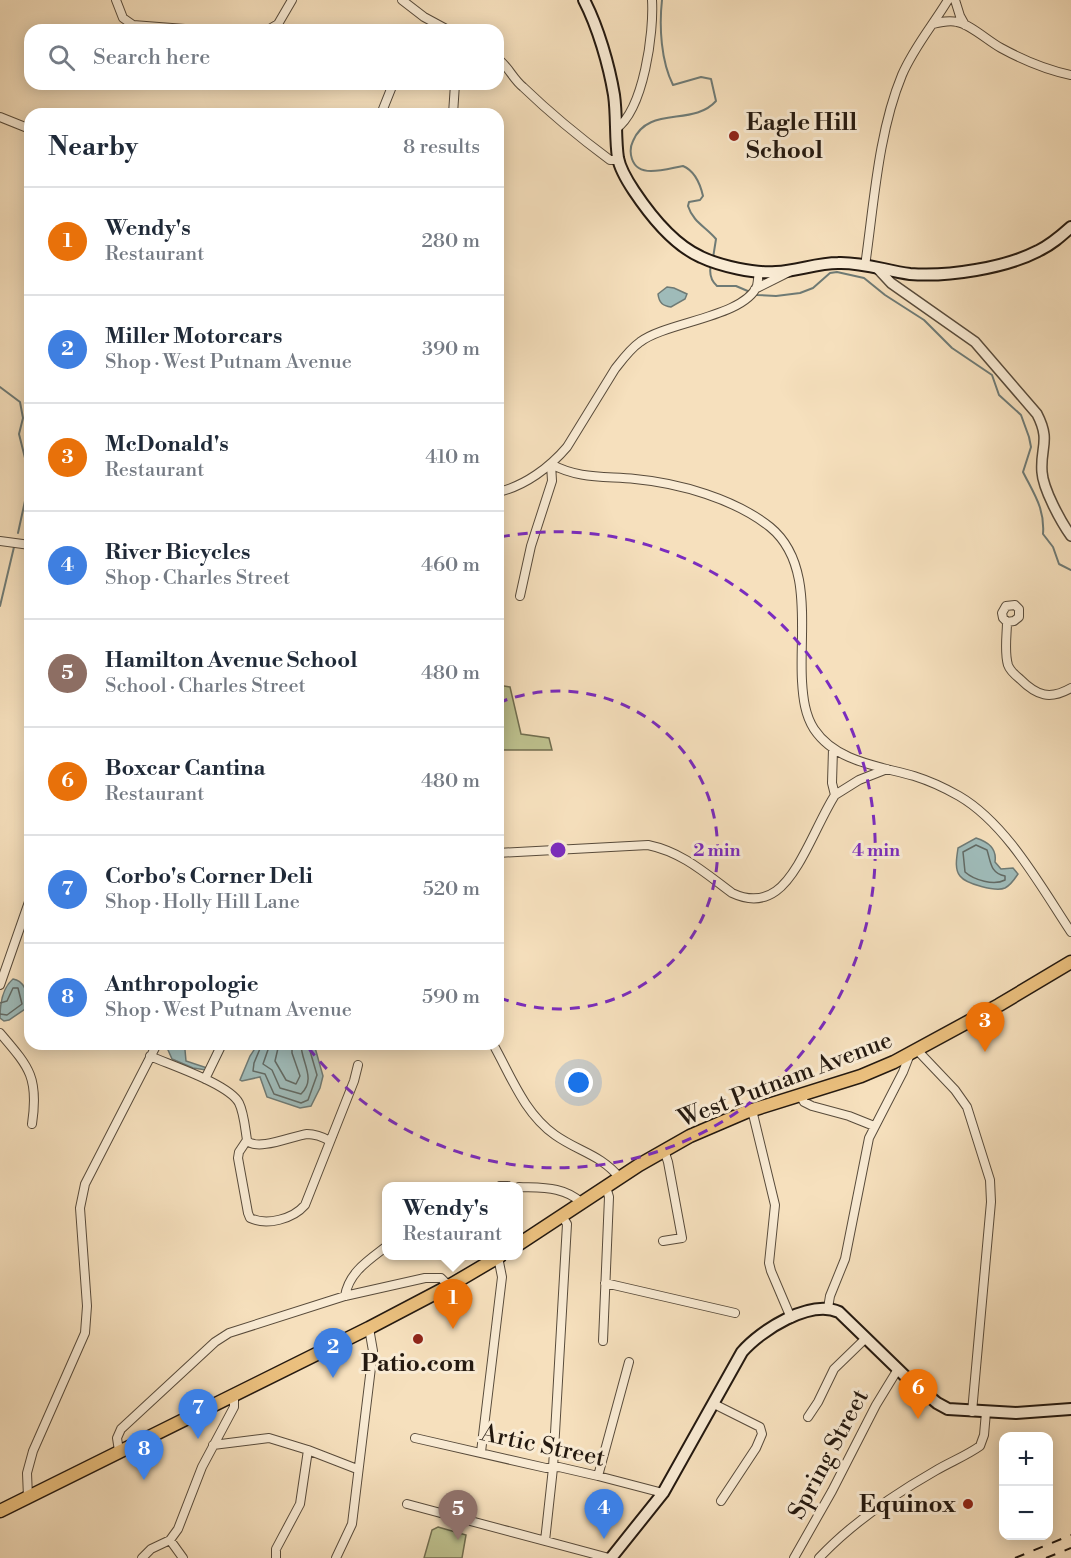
<!DOCTYPE html>
<html lang="en">
<head>
<meta charset="utf-8">
<style>
  :root { --surface:#fff; --page:#f6f6f7; --text:#1f2937; --muted:#747a83; --line:#e0e1e3; --accent:#8f2418 }
  body { margin:0; font-family:"Libre Bodoni",serif; background:var(--page); color:var(--text) }
  .controls { position:absolute; right:18px; bottom:18px; display:grid; overflow:hidden; border-radius:12px; box-shadow:0 3px 15px #0003 }
  .controls button { width:54px; height:54px; display:grid; place-items:center; padding:0; border:0; border-bottom:2px solid var(--line); background:var(--surface); color:var(--text); font:30px sans-serif }
  .you { position:absolute; left:579px; top:1083px; width:21px; height:21px; margin:-15px; border:4px solid #fff; border-radius:50%; background:#1a73e8; box-shadow:0 0 0 9px #1a73e833 }
  .badge { display:grid; place-items:center; width:39px; height:39px; border-radius:50%; background:var(--accent); color:#fff; font-size:20px; font-weight:700 }
  .pin { position:absolute; translate:-50% -50px; filter:drop-shadow(0 2px 3px #0008) }
  .pin::after { content:''; position:absolute; top:32px; width:21px; height:18px; background:inherit; clip-path:polygon(0 0,100% 0,50% 100%) }
  .popup { position:absolute; left:382px; top:1182px; width:141px; height:78px; box-sizing:border-box; display:grid; place-content:center; border-radius:12px; background:var(--surface); filter:drop-shadow(0 2px 4px #0005); font-size:20px; white-space:nowrap; color:var(--muted) }
  .popup b { font-size:22px; color:var(--text) }
  .popup::after { content:''; position:absolute; left:50%; top:100%; margin-left:-12px; border:12px solid transparent; border-top-color:var(--surface) }
  .list { margin:0; padding:0; list-style:none }
  h2 { display:flex; justify-content:space-between; align-items:center; height:78px; margin:0; padding:0 24px; font-size:26px }
  h2 small { font-size:20px; font-weight:400; color:var(--muted) }
  .list li { display:grid; grid-template-columns:39px 1fr auto; gap:18px; align-items:center; box-sizing:border-box; height:108px; padding:0 24px; border-top:2px solid var(--line) }
  .list b { display:block; font-size:22px; white-space:nowrap }
  .list p { margin:0; font-size:20px; white-space:nowrap; color:var(--muted) }
  .list em { font-size:20px; font-style:normal; color:var(--muted) }
  .icon { flex:none; width:33px; height:33px; fill:none; stroke:currentColor; stroke-width:2; stroke-linecap:round; stroke-linejoin:round }
  .map { position:relative; flex:none; width:1071px; height:1558px; overflow:hidden }
  .search { position:absolute; background:var(--surface); box-shadow:0 3px 15px #0003; left:24px; top:24px; width:480px; height:66px; display:flex; align-items:center; gap:15px; box-sizing:border-box; padding:0 21px; border-radius:18px; color:var(--muted); font-size:22px }
  .panel { position:absolute; background:var(--surface); box-shadow:0 3px 15px #0003; left:24px; top:108px; width:480px; height:942px; border-radius:18px }
  .map>svg:first-child { display:block }
  .green { fill:#bec28f; stroke:#716e50; stroke-width:1.5 }
  .water { fill:#9fbbb9; stroke:#6e7a75; stroke-width:1.5 }
  .lines { fill:none; stroke-linecap:round; stroke-linejoin:round }
  .shore { stroke:#626a64; stroke-width:1.5 }
  .stream { stroke:#6e7a75; stroke-width:2 }
  .minor-casing { stroke:#584b3b; stroke-width:10 }
  .tertiary-casing { stroke:#584b3b; stroke-width:12 }
  .secondary-casing { stroke:#241910; stroke-width:14 }
  .primary-casing { stroke:#241910; stroke-width:15 }
  .minor { stroke:#f9ebd4; stroke-width:8 }
  .tertiary { stroke:#f9ebd4; stroke-width:9 }
  .secondary { stroke:#f9ebd4; stroke-width:10 }
  .primary { stroke:#ebc07e; stroke-width:12 }
  .rail { stroke:#241910; stroke-width:2; stroke-dasharray:10 10; stroke-linecap:butt }
  .ring { fill:none; stroke:#7b2cbf; stroke-width:3; stroke-dasharray:10 8 }
  .poi-dot { fill:#8f2418; stroke:#f9ebd4; stroke-width:2 }
  .labels { text-anchor:middle; stroke-width:6; stroke-linejoin:round; paint-order:stroke }
  .poi-label { font-size:24px; font-weight:bold; fill:#241910; stroke:#f9ebd4; text-anchor:start }
  .street-label { font-size:24px; fill:#241910; stroke:#f9ebd4 }
  .centre { fill:#7b2cbf; stroke:#f9ebd4; stroke-width:3 }
  .ring-label { font-size:18px; text-anchor:middle; font-weight:bold; fill:#7b2cbf; stroke:#f9ebd4; stroke-width:6; stroke-linejoin:round; paint-order:stroke }
</style>
</head>
<body>
<div class="map">
<svg width="1071" height="1558" viewBox="0 0 1071 1558">
  <rect width="100%" height="100%" fill="#f6e0bd"/>
  <filter id="stains"><feTurbulence type="fractalNoise" baseFrequency=".00333" numOctaves="4"/><feColorMatrix values="0 0 0 0 .2 0 0 0 0 .09 0 0 0 0 .02 0 0 0 .5 -.17"/></filter>
  <radialGradient id="worn" r=".72"><stop offset=".6" stop-color="#630" stop-opacity="0"/><stop offset="1" stop-color="#630" stop-opacity=".3"/></radialGradient>
  <path class="green" d="M498,685L510,687L521,734L549,738L552,750H498Z
    M438,1527L466,1535L462,1558H424L432,1530Z"/>
  <path class="water" d="M667,287L674,288L687,294L685,299L671,307C663,306 659,303 658,294Z
    M976,838C988,842 997,848 995,862L1001,869L1013,868L1018,874C1014,880 1011,885 1005,888C996,892 966,884 960,876C954,869 957,856 958,848Z
    M13,979C25,981 28,995 28,1007L9,1020L4,1021L0,1018C0,1005 2,988 13,979Z
    M170,1044H189L185,1050L186,1061L207,1068L206,1070L193,1068L172,1059L168,1050Z
    M258,1044H314L323,1076L320,1088L311,1106L300,1108L267,1097L260,1077L242,1081L240,1080L250,1056Z"/>
  <g class="lines">
    <path class="shore" d="M976,845L987,850C991,862 990,873 1005,876V880C994,886 974,880 965,872L963,852Z
      M0,1003L7,1001L13,988H18L22,1004L7,1015L0,1014
      M262,1044L254,1063L253,1071L265,1074L274,1094L301,1103L308,1100L317,1075L308,1044
      M270,1044L263,1064L272,1070L280,1088L301,1094C317,1079 301,1062 301,1044
      M279,1044L275,1061L286,1080L296,1084L300,1076L292,1053V1044"/>
    <path class="stream" d="M662,0C659,27 661,61 673,85L701,77L711,79L716,101C693,127 648,105 633,141C630,147 630,153 632,159C635,168 642,171 651,171C662,171 672,168 683,166C695,171 700,183 703,196L700,200L689,202L688,206C693,222 706,227 716,239L713,258
      M711,264C709,273 710,280 717,286H736L757,295L776,296L800,293L813,288L830,273L837,272L864,278L885,295L924,320L952,348L992,375L999,395L1021,415L1029,437L1031,447L1023,472C1034,494 1045,509 1043,534L1053,547L1059,564L1071,570
      M0,387L20,402L23,418L19,434L30,478L18,533
      M0,606L14,547"/>
    <g class="minor-casing">
      <path id="minor" d="M116,0L123,18L133,25L198,30
        M402,0L424,17L448,30
        M955,0L960,16L965,25
        M933,24C941,22 949,20 957,22C970,24 988,41 1001,48C1023,60 1047,70 1071,75
        M268,30L278,24L292,0
        M498,59C508,66 513,79 523,87C550,113 579,137 610,160H618
        M381,114L393,84
        M453,114L455,84
        M0,117L30,129
        M616,129C644,109 654,32 652,0
        M865,266C874,204 878,133 902,75C914,47 933,25 948,0
        M755,289L791,271
        M551,464C578,479 605,476 635,479C679,483 735,499 770,527C814,563 799,631 802,681C803,698 805,715 814,729C836,762 879,766 914,776C930,781 945,788 959,796C1007,824 1041,887 1071,932
        M498,492C525,486 550,467 567,447L615,369C622,360 630,349 640,342C666,322 744,317 757,286C758,282 758,277 759,272
        M0,541L30,545
        M520,596L531,546L552,481L551,464
        M1007,622L1014,621L1019,617V609L1015,605L1006,606L1002,613L1003,618L1007,622C1007,634 1004,652 1008,665C1010,671 1015,675 1020,679C1037,696 1050,700 1071,688
        M835,795L859,780L887,769
        M498,853L648,845C682,852 705,873 732,893C747,900 762,901 776,891C800,874 818,821 835,795L832,783L833,749
        M0,985L30,899
        M0,1033C29,1067 39,1077 32,1124
        M493,1044C511,1076 524,1113 555,1135C579,1152 600,1154 620,1178
        M917,1050L955,1090L967,1107L990,1180L991,1202L972,1412
        M150,1056C170,1065 229,1084 239,1103C244,1113 245,1128 247,1140L239,1152L238,1158L248,1213L250,1218C267,1226 293,1219 305,1205L354,1081L358,1065
        M205,1079L222,1044
        M800,1095L804,1102L812,1106L849,1116L874,1126
        M752,1110L775,1205L769,1263L771,1271L791,1318
        M247,1141C259,1151 292,1136 307,1134C316,1134 323,1137 330,1141
        M500,1186H508
        M519,1187C542,1188 564,1186 582,1203
        M663,1241L682,1238L668,1162L664,1150
        M605,1283L735,1313
        M345,1296C349,1272 369,1260 387,1246
        M828,1308L830,1296L845,1259L869,1138L903,1072L910,1054
        M603,1341L609,1197L606,1187
        M714,1404L760,1427L762,1434L756,1448L721,1501
        M808,1417L818,1402L834,1369L866,1338
        M415,1438L546,1468L559,1467L598,1476L663,1493
        M213,1445L269,1438L308,1450L357,1469
        M119,1451L117,1438L121,1429L215,1342L229,1333L345,1296L425,1278H441L449,1286
        M481,1452L502,1277L498,1257
        M598,1476L629,1362
        M28,1497L27,1473L33,1451L85,1333L87,1306L80,1208L85,1184L157,1044
        M407,1504L609,1558
        M170,1540L183,1558
        M545,1541L553,1468L567,1224L562,1216
        M142,1558L151,1549L170,1540L178,1529L202,1467L234,1407V1394
        M276,1558V1549L300,1504L308,1450
        M336,1558L352,1524L373,1351L369,1328
        M794,1558L832,1491L876,1405L898,1369
        M819,1558C852,1523 893,1495 935,1471C950,1462 966,1456 980,1446L984,1435L986,1412"/>
    </g>
    <g class="tertiary-casing">
      <path id="tertiary" d="M877,268L891,283L975,342L1037,414C1051,441 1040,447 1042,472C1043,489 1061,522 1071,536"/>
    </g>
    <g class="secondary-casing">
      <path id="secondary" d="M584,0C598,27 609,65 614,95C617,116 615,138 618,158C620,169 628,182 634,191C650,215 674,245 701,257C720,266 755,274 776,272C797,271 817,263 838,263C863,262 886,271 910,274C948,277 1005,268 1038,251C1051,245 1061,236 1071,227
        M611,1558L663,1493L742,1352C761,1330 810,1299 839,1312L907,1378L937,1403L948,1409L1016,1413L1071,1409"/>
    </g>
    <g class="primary-casing">
      <path id="primary" d="M519,1244L639,1165L690,1136L746,1112L861,1076L894,1062L999,1005L1071,962
        M0,1511L369,1328L449,1286L500,1256"/>
    </g>
    <use href="#minor" class="minor"/>
    <use href="#tertiary" class="tertiary"/>
    <use href="#secondary" class="secondary"/>
    <use href="#primary" class="primary"/>
    <path class="rail" d="M1015,1558L1071,1535
      M1046,1558L1071,1548"/>
  </g>
  <g class="ring">
    <path d="M498 703A159 159 0 1 1 498 997"/>
    <path d="M500 537A318 318 0 1 1 307 1046"/>
  </g>
  <g class="poi-dot">
    <circle cx="734" cy="136" r="6"/>
    <circle cx="418" cy="1339" r="6"/>
    <circle cx="968" cy="1504" r="6"/>
  </g>
  <g class="labels">
    <g class="poi-label">
      <text x="746" y="130">Eagle Hill<tspan x="746" dy="28">School</tspan></text>
      <text x="418" y="1371" text-anchor="middle">Patio.com</text>
      <text x="956" y="1512" text-anchor="end">Equinox</text>
    </g>
    <g class="street-label">
      <text transform="translate(785 1079) rotate(-21)" y="8">West Putnam Avenue</text>
      <text transform="translate(543 1445) rotate(12)" y="8">Artic Street</text>
      <text transform="translate(828 1454) rotate(-62)" y="8">Spring Street</text>
    </g>
  </g>
  <circle cx="558" cy="850" r="9" class="centre"/>
  <g class="ring-label">
    <text x="717" y="856">2 min</text>
    <text x="876" y="856">4 min</text>
  </g>
  <rect width="100%" height="100%" filter="url(#stains)"/>
  <rect width="100%" height="100%" fill="url(#worn)"/>
</svg>
<div class="controls">
<button>+</button>
<button>−</button>
</div>
<div class="you"></div>
<div class="pin badge" style="left:453px;top:1329px;background:#e8710a">1</div>
<div class="popup"><b>Wendy's</b>Restaurant</div>
<div class="pin badge" style="left:333px;top:1378px;background:#3f7fe0">2</div>
<div class="pin badge" style="left:985px;top:1052px;background:#e8710a">3</div>
<div class="pin badge" style="left:604px;top:1539px;background:#3f7fe0">4</div>
<div class="pin badge" style="left:458px;top:1540px;background:#8d6e63">5</div>
<div class="pin badge" style="left:918px;top:1419px;background:#e8710a">6</div>
<div class="pin badge" style="left:198px;top:1439px;background:#3f7fe0">7</div>
<div class="pin badge" style="left:144px;top:1480px;background:#3f7fe0">8</div>
<div class="search"><svg class="icon" aria-label="search" viewBox="0 0 24 24"><circle cx="10" cy="10" r="6"/><path d="M15 15l6 6"/></svg>Search here</div>
<section class="panel">
<h2>Nearby<small>8 results</small></h2>
<ul class="list">
<li><span class="badge" style="background:#e8710a">1</span><div><b>Wendy's</b><p>Restaurant</p></div><em>280 m</em></li>
<li><span class="badge" style="background:#3f7fe0">2</span><div><b>Miller Motorcars</b><p>Shop · West Putnam Avenue</p></div><em>390 m</em></li>
<li><span class="badge" style="background:#e8710a">3</span><div><b>McDonald's</b><p>Restaurant</p></div><em>410 m</em></li>
<li><span class="badge" style="background:#3f7fe0">4</span><div><b>River Bicycles</b><p>Shop · Charles Street</p></div><em>460 m</em></li>
<li><span class="badge" style="background:#8d6e63">5</span><div><b>Hamilton Avenue School</b><p>School · Charles Street</p></div><em>480 m</em></li>
<li><span class="badge" style="background:#e8710a">6</span><div><b>Boxcar Cantina</b><p>Restaurant</p></div><em>480 m</em></li>
<li><span class="badge" style="background:#3f7fe0">7</span><div><b>Corbo's Corner Deli</b><p>Shop · Holly Hill Lane</p></div><em>520 m</em></li>
<li><span class="badge" style="background:#3f7fe0">8</span><div><b>Anthropologie</b><p>Shop · West Putnam Avenue</p></div><em>590 m</em></li>
</ul>
</section>
</div>
</body>
</html>
